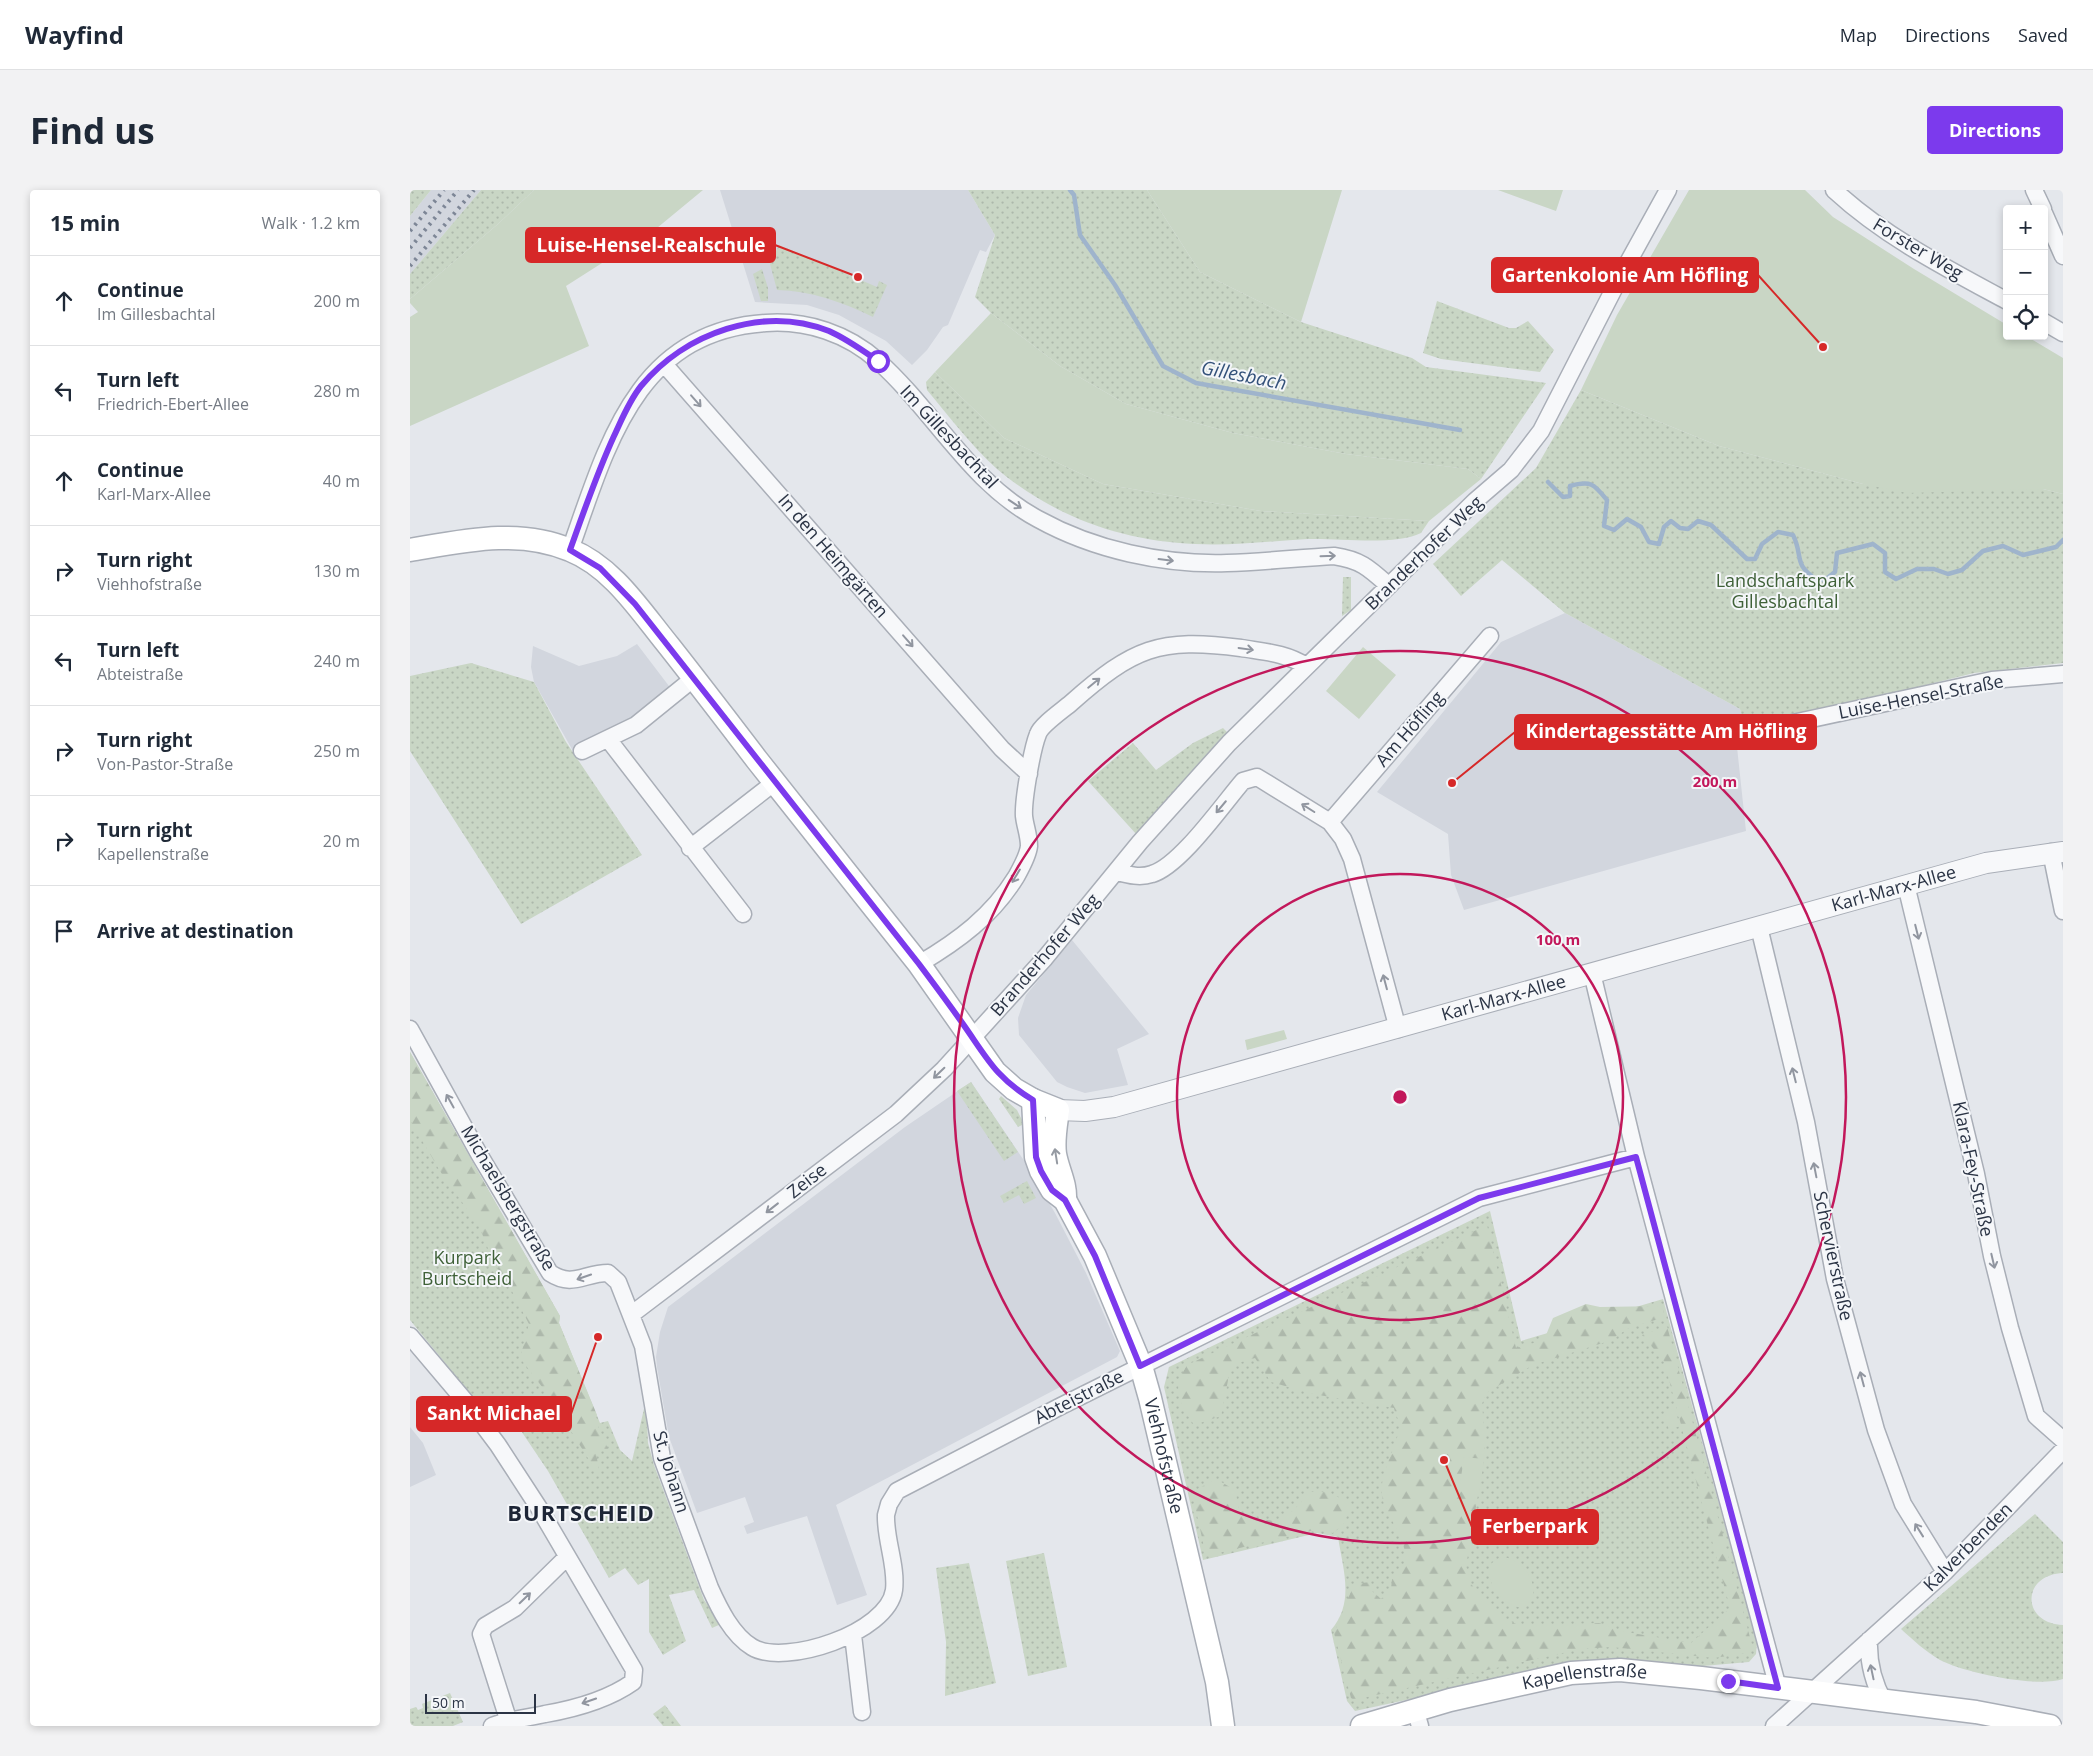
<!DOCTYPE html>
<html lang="en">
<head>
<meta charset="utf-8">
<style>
  :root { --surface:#fff; --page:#f2f2f3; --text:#1f2937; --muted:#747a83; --line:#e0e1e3; --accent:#7c3aed }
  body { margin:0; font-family:"Open Sans",sans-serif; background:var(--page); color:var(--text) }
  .controls { position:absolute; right:15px; top:15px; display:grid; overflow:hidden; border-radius:5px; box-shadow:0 2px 8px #0003 }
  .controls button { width:45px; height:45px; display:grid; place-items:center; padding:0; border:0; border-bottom:1px solid var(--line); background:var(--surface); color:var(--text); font:25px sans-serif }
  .scale { position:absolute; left:15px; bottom:12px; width:111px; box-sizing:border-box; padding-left:5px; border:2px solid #2b3445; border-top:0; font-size:14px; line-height:18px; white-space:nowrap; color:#2b3445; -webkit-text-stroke:4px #f4f6f9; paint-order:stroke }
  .stop { position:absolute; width:15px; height:15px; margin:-11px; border:4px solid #7c3aed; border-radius:50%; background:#fff }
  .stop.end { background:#7c3aed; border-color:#fff; box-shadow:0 1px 5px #0008 }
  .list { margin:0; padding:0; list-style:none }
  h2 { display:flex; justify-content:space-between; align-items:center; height:65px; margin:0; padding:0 20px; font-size:21px }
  h2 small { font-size:16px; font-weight:400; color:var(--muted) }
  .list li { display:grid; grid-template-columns:32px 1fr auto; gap:15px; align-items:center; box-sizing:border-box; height:90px; padding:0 20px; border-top:1px solid var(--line) }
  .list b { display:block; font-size:19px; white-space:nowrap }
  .list p { margin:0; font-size:16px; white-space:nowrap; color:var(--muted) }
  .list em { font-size:16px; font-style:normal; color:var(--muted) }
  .icon { flex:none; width:28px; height:28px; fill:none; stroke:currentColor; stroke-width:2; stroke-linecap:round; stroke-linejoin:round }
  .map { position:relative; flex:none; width:1653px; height:1536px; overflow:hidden; border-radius:5px }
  header { display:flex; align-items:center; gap:30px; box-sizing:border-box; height:70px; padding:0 25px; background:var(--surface); border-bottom:1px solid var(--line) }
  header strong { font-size:24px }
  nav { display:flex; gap:28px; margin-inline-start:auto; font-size:18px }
  .intro { display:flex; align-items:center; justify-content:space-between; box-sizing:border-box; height:120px; padding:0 30px }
  h1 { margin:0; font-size:35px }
  .button { padding:12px 22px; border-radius:5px; background:var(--accent); color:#fff; font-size:18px; font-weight:700 }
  main { display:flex; gap:30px; padding:0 30px }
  aside { flex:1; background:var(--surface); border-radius:5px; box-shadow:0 2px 8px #0003 }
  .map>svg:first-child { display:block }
  .built { fill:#d2d6de }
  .grass { fill:url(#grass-dots) }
  .forest { fill:url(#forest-firs) }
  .garden { fill:#c9d6c5 }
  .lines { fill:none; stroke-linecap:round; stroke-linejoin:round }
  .stream { stroke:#9fb4cc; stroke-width:4.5 }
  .minor-casing { stroke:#a9aeb7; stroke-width:19 }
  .tertiary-casing { stroke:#a9aeb7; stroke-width:22 }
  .secondary-casing { stroke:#a9aeb7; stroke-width:25 }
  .minor { stroke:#f7f8fa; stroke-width:16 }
  .tertiary { stroke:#f7f8fa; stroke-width:20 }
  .secondary { stroke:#fff; stroke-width:22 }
  .rail { stroke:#7d8696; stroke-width:4; stroke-dasharray:2.5 5; stroke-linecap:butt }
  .oneway { stroke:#9196a0 }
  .oneway2 { stroke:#959aa2 }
  .route { stroke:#7c3aed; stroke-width:6 }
  .ring { fill:none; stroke:#c2185b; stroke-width:2.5 }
  .labels { text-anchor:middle; stroke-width:4; stroke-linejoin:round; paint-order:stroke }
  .street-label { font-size:18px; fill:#2b3445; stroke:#f4f6f9 }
  .park-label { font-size:18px; fill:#3f6138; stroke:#f4f6f9 }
  .water-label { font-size:19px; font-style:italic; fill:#34527a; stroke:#f4f6f9 }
  .district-label { font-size:22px; font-weight:bold; letter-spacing:1px; fill:#1d2536; stroke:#f4f6f9 }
  .centre { fill:#c2185b; stroke:#f4f6f9; stroke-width:2.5 }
  .ring-label { font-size:15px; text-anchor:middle; font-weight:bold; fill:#c2185b; stroke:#f4f6f9; stroke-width:4; stroke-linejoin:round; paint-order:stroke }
  .leader { fill:none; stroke:#d62828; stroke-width:2 }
  .callout-dot { fill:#d62828; stroke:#f4f6f9; stroke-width:2 }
  .callout { fill:#d62828; stroke:#d62828; stroke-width:2 }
  .callout-label { font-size:19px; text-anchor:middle; font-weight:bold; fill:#fff }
</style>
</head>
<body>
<header>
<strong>Wayfind</strong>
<nav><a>Map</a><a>Directions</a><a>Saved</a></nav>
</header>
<div class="intro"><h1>Find us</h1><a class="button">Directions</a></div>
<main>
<aside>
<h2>15 min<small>Walk · 1.2 km</small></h2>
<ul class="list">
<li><svg class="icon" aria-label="ahead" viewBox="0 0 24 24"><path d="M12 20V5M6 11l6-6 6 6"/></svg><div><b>Continue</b><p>Im Gillesbachtal</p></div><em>200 m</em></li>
<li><svg class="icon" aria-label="left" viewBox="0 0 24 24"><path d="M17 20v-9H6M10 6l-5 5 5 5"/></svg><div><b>Turn left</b><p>Friedrich-Ebert-Allee</p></div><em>280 m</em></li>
<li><svg class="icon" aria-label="ahead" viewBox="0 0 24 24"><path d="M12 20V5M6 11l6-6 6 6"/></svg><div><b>Continue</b><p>Karl-Marx-Allee</p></div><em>40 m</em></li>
<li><svg class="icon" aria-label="right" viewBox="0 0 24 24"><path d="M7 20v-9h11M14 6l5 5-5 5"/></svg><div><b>Turn right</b><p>Viehhofstraße</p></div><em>130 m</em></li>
<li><svg class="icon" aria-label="left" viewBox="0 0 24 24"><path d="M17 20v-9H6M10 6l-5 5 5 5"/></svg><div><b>Turn left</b><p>Abteistraße</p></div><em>240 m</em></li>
<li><svg class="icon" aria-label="right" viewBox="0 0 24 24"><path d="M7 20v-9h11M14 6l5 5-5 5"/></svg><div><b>Turn right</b><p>Von-Pastor-Straße</p></div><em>250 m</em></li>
<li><svg class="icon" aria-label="right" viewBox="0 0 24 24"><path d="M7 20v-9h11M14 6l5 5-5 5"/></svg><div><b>Turn right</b><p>Kapellenstraße</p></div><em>20 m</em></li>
<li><svg class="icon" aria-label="arrive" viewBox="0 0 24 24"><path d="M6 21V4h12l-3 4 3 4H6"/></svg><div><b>Arrive at destination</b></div></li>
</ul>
</aside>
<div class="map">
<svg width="1653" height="1536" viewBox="0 0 1653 1536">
  <defs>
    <pattern id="grass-dots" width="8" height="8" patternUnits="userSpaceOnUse" patternTransform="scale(1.25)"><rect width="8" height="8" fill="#c9d6c5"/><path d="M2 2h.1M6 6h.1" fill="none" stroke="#adb8ab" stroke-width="1.8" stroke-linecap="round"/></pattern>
    <pattern id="forest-firs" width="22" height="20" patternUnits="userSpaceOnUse" patternTransform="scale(1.25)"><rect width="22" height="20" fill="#c9d6c5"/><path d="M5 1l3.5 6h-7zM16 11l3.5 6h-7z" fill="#adb8ab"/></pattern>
  </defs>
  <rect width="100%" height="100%" fill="#e4e7ec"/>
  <path class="built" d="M21,0H71L0,84V26Z
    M310,0H558L585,45L576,62L570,60L538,135L533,137L517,160L502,175L476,151L429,125L397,115L345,112Z
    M1155,423L1330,519L1335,540L1327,557L1336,641L1054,720L1041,685L1038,644L967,602L1091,452Z
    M227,454L262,500L224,532L163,561L124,492L121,477L123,456L169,476L207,466Z
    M662,750L739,844L707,859L718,895L675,903L657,897L647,892L609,845L608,828L616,805Z
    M561,892L615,972L645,1023L676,1083L710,1161L707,1167L426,1315L457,1405L427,1415L397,1326L337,1344L334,1336L344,1332L335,1307L287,1323L259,1247L247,1177L246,1167L250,1142L258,1117L495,937Z
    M0,1237L13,1253L26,1285L0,1297Z"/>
  <path class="grass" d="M0,0H21L0,26Z
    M71,0H124L88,34L0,109V84Z
    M558,0H737L790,82L891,132L1002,168L1016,177L1136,193L1071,289L1058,279L936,264L823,243L716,214L650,176L581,123L565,107L585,45Z
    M369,55L467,97L469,91L477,95L463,127C432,112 402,101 367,100L360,74Z
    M352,79L358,98V111H351L343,84Z
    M1027,111L1099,138H1106L1118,131L1144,160L1130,182L1031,169L1013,163Z
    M525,182L594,248L693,294L851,321L1019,331L1011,343C985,356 929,348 898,349C861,351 822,356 785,354C712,351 644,327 587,279C563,258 538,225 517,200L516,192Z
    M1171,200L1309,256L1453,294L1633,299L1653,304V473L1564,483L1335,540L1330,519L1155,423L1092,370L1051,406L1023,374L1126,278Z
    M933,387H941V420L932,426Z
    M61,473L124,492L156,552L232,665L111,734L0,561V486Z
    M813,538L820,545L727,645L678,591L723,553L746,580L783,553Z
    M0,862L150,1126L149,1133L190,1233L198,1231L210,1260L222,1271L236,1210L238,1253L244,1275L294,1410L311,1434L302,1438L284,1400L259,1405L276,1451L253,1465L239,1442V1389L228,1395L215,1378L199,1388L138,1281L89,1208L81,1209L76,1223L0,1130Z
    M561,892L608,962L594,971L547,901Z
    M591,906L607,920L614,934L608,937L589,909Z
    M617,991L626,1008L614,1014L609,1005L594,1013L590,1006Z
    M1080,1021L1111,1151L1253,1109L1347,1453L1346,1464L1339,1472L1061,1496L945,1521L937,1511L921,1440C945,1412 933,1380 928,1347L907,1343L793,1370L754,1197L759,1177Z
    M1625,1324L1653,1352V1383C1611,1385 1611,1433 1653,1435V1489C1627,1498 1555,1483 1530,1470C1516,1462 1503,1450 1491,1439Z
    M634,1363L657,1477L618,1486L596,1371Z
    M559,1373L586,1493L535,1506L536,1452L526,1378Z
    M40,1503L53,1532L43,1536H0V1519L6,1517L8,1520L13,1518L12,1514Z
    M255,1515L271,1536H253L243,1524Z"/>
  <path class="forest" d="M0,862L150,1126L149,1133L187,1225L184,1227L198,1259L186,1263L189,1280L186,1281L139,1206L110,1168L119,1134L93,1084L85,1076L69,1036L30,981L0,930Z
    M1077,1035L1106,1158L1134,1150L1143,1128L1176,1114L1190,1117L1252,1116L1255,1127L1219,1138L1199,1151L1123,1175L1076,1203L1072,1214L1075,1248L1074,1269L1056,1376L1061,1394L1079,1415L1094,1429L1111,1436L1189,1433L1216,1442L1281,1453L1320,1418L1254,1171L1232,1145L1257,1136L1342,1455L1337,1463L1304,1468L1201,1457L1171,1459L944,1510L941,1508L924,1443L944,1394L960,1392L962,1401L971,1409L981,1399L982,1389C1013,1369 981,1335 973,1311C966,1287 988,1257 989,1237C990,1231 985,1224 984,1218L903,1204L861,1192L845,1168L821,1175L811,1226L784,1235C769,1211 761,1201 777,1175Z
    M806,1289L825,1300L830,1323C869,1337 874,1332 900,1302H918L942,1314L933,1335L923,1343L905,1340L796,1366L782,1302Z"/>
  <path class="garden" d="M124,0H293L247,38L156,96L179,156L0,236V127L8,122L0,113V109L88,34Z
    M737,0H932L891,132L790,82Z
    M1088,0H1153L1146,21Z
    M1279,0H1395L1423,27L1504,79L1597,135V146H1616L1653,168V304L1633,299L1497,303L1453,294L1309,256L1171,200L1207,125Z
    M581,123L650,176L716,214L823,243L936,264L1058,279L1071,289L1019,331L851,321L693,294L594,248L525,182Z
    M953,457L986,485L949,529L916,501Z
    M874,840L877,849L837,860L835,850Z
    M1265,1219L1270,1236L1259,1240L1254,1222Z
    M1054,1267L1074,1269L1069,1305L1049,1301Z
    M1094,1367C1115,1370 1137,1404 1113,1417C1090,1420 1061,1372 1094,1367Z"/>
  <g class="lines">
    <path class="stream" d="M660,0L664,5L670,45L705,95L753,176L786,193L1050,240
      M1138,292L1153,307L1160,306V296C1181,290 1184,294 1197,310L1194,336L1204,340L1217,329L1231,337L1239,352L1249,354L1254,337L1261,331L1270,338L1278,339L1288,331L1301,335L1337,369H1345L1352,354L1368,342L1383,345C1394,367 1382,373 1407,390L1416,389L1425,382L1427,363L1463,354L1475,363V382L1486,389L1507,379H1524L1538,384L1552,380L1573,361L1593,356L1613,365L1646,357L1653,350"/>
    <g class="minor-casing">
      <path id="minor" d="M1424,0C1475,47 1536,78 1597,111
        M1624,0L1633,19
        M1634,23L1653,66
        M1634,132L1653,143
        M254,174L592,559L619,584
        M160,360C197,256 226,141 356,133C397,130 438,144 468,171C524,221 560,293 628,329C684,360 753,375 817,373C852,372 888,368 924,366C951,370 959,378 979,396
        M1341,542L1582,490L1653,484
        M198,549L333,724
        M172,561L226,535L284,488
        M920,632L1080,446
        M280,658L365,592
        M1641,662L1653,721
        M708,682C719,685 730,688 742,684C770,676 813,614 833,591L847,587L920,632L933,649L942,669L988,839
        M1496,695L1566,984L1582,1066L1600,1138L1626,1226L1653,1250
        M1349,737L1396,932L1425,1089L1466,1240L1493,1314L1535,1382
        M509,774C548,751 582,726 606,687C611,678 618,666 619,656C619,645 615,636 614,626C613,610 622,559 628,544C631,535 653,520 661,513C723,458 749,447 831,458C855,462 876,463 896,476
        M1182,783L1226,967L1368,1498
        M0,839L69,964L140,1083C163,1098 174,1083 198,1083L208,1092L233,1156L252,1268L300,1398C309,1418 322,1445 342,1457C374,1477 478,1443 484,1400C487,1376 475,1349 476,1325L479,1314L487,1301L651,1216L1069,1008L1226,967
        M222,1124L486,924L534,879L635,768L730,652L819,553L1065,311L1101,280L1131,241L1210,87L1258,0
        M0,1146L55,1211L88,1255L129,1318L224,1480L223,1492C199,1509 164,1519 135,1524C117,1528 100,1529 82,1536
        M443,1445L452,1522
        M1459,1450C1458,1473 1463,1492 1474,1512
        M1005,1519L1010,1536
        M98,1529L71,1444L75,1436L105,1418L157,1367
        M1364,1536L1535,1382L1653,1260"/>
    </g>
    <g class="tertiary-casing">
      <g id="tertiary">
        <path id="s1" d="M648,920L675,921L704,917L1576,673L1653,662"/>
      </g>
    </g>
    <g class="secondary-casing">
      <g id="secondary">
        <path d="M0,360C53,351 109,338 160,360C203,377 231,422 259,456C289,494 318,532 347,570C401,639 455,706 509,774L585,882L604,899L623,910L648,920C646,935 643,949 645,964C648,981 656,993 655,1010"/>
        <path id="s2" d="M623,910L626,967L631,981L642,1000L655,1010L685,1066L731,1176L740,1208L807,1492L813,1536"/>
        <path id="s3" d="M952,1536L1040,1510L1134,1489L1161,1483L1210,1480L1291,1488L1566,1522L1640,1536"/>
      </g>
    </g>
    <use href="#minor" class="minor"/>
    <use href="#tertiary" class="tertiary"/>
    <use href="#secondary" class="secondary"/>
    <path class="rail" d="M0,41L34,0
      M0,58L48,0
      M0,76L64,0"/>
  </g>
  <defs><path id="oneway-shaft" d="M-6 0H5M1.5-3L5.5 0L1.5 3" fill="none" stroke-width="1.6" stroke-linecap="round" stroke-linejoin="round" transform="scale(1.25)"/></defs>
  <g class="oneway">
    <use href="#oneway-shaft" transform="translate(286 211) rotate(49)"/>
    <use href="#oneway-shaft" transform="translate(605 314) rotate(34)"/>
    <use href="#oneway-shaft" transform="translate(918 366) rotate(-2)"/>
    <use href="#oneway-shaft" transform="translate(756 370) rotate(7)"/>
    <use href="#oneway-shaft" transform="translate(498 451) rotate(49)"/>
    <use href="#oneway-shaft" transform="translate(836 459) rotate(8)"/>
    <use href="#oneway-shaft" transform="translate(684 493) rotate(-39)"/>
    <use href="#oneway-shaft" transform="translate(811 617) rotate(130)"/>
    <use href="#oneway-shaft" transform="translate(898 618) rotate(-148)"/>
    <use href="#oneway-shaft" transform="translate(606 686) rotate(121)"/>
    <use href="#oneway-shaft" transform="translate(1507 742) rotate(76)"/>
    <use href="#oneway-shaft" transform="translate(975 792) rotate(-105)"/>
    <use href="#oneway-shaft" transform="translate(529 883) rotate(136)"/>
    <use href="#oneway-shaft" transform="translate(1384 885) rotate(-104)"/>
    <use href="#oneway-shaft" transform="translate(40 911) rotate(-119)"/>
    <use href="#oneway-shaft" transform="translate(1405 980) rotate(-101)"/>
    <use href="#oneway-shaft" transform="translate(362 1018) rotate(142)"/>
    <use href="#oneway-shaft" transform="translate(1583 1071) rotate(77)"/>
    <use href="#oneway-shaft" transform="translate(174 1087) rotate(161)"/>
    <use href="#oneway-shaft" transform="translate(1452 1189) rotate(-105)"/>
    <use href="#oneway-shaft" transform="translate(1509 1340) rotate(-122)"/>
    <use href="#oneway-shaft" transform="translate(115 1408) rotate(-44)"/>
    <use href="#oneway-shaft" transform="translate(1462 1482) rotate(-102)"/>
    <use href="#oneway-shaft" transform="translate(179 1511) rotate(161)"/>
  </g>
  <use class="oneway2" href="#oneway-shaft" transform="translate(646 966) rotate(-99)"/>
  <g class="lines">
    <path class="route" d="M468,171C452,160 437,149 419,141C353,115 275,143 231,196C219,211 212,229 204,246C187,283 174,321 160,360L190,378L225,414L509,774C524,794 539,814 553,834C577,868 586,888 623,910L626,967L631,981L642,1000L655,1010L685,1066L730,1176L1069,1008L1226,967L1368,1498L1318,1491"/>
  </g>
  <g class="ring">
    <circle cx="990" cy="907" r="223"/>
    <circle cx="990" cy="907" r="446"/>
  </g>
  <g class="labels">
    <g class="street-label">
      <text transform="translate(1508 59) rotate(31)" y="6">Forster Weg</text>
      <text transform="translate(539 247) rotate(47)" y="6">Im Gillesbachtal</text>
      <text transform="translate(1014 363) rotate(-44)" y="6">Branderhofer Weg</text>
      <text transform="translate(423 366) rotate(49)" y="6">In den Heimgärten</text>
      <text transform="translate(1511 507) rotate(-11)" y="6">Luise-Hensel-Straße</text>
      <text transform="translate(1000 539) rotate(-49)" y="6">Am Höfling</text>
      <text dy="6" stroke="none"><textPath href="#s1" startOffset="866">Karl-Marx-Allee</textPath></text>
      <text transform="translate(635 765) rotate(-49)" y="6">Branderhofer Weg</text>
      <text dy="6" stroke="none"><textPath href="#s1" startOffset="461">Karl-Marx-Allee</textPath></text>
      <text transform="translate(1563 979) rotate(78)" y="6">Klara-Fey-Straße</text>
      <text transform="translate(397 991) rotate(-38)" y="6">Zeise</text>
      <text transform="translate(98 1008) rotate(59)" y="6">Michaelsbergstraße</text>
      <text transform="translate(1423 1066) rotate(78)" y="6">Schervierstraße</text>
      <text transform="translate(669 1207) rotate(-27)" y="6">Abteistraße</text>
      <text dy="6" stroke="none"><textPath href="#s2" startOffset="386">Viehhofstraße</textPath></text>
      <text transform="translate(261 1282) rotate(73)" y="6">St. Johann</text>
      <text transform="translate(1558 1357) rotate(-45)" y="6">Kalverbenden</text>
      <text dy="6" stroke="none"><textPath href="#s3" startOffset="229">Kapellenstraße</textPath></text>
    </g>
    <g class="park-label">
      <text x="1375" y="397">Landschaftspark<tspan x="1375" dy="21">Gillesbachtal</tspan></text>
      <text x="57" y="1074">Kurpark<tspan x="57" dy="21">Burtscheid</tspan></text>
    </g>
    <g class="water-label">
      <text transform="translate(834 185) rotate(11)" y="7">Gillesbach</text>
    </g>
    <g class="district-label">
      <text x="171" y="1331">BURTSCHEID</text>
    </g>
  </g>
  <circle cx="990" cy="907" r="8" class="centre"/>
  <g class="ring-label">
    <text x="1305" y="597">200 m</text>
    <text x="1148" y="755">100 m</text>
  </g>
  <path class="leader" d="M448 87L365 55M1413 157L1348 85M1042 593L1105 542M188 1147L161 1224M1034 1270L1062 1337"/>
  <g class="callout-dot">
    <circle cx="448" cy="87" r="5"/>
    <circle cx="1413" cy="157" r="5"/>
    <circle cx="1042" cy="593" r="5"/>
    <circle cx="188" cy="1147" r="5"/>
    <circle cx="1034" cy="1270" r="5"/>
  </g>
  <g class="callout">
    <rect x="116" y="38" width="249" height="34" rx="5"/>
    <rect x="1082" y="68" width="266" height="34" rx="5"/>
    <rect x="1105" y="525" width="301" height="34" rx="5"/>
    <rect x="7" y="1207" width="154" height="34" rx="5"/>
    <rect x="1062" y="1320" width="126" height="34" rx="5"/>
  </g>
  <g class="callout-label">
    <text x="241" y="62">Luise-Hensel-Realschule</text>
    <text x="1215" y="92">Gartenkolonie Am Höfling</text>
    <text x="1256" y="548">Kindertagesstätte Am Höfling</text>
    <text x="84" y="1230">Sankt Michael</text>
    <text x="1125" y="1343">Ferberpark</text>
  </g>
</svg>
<div class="controls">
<button>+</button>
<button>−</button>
<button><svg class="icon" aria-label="locate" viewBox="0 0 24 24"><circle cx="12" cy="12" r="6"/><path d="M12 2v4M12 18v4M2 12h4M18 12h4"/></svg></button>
</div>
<div class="scale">50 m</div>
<div class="stop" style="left:468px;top:171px"></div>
<div class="stop end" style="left:1318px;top:1491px"></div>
</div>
</main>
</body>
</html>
